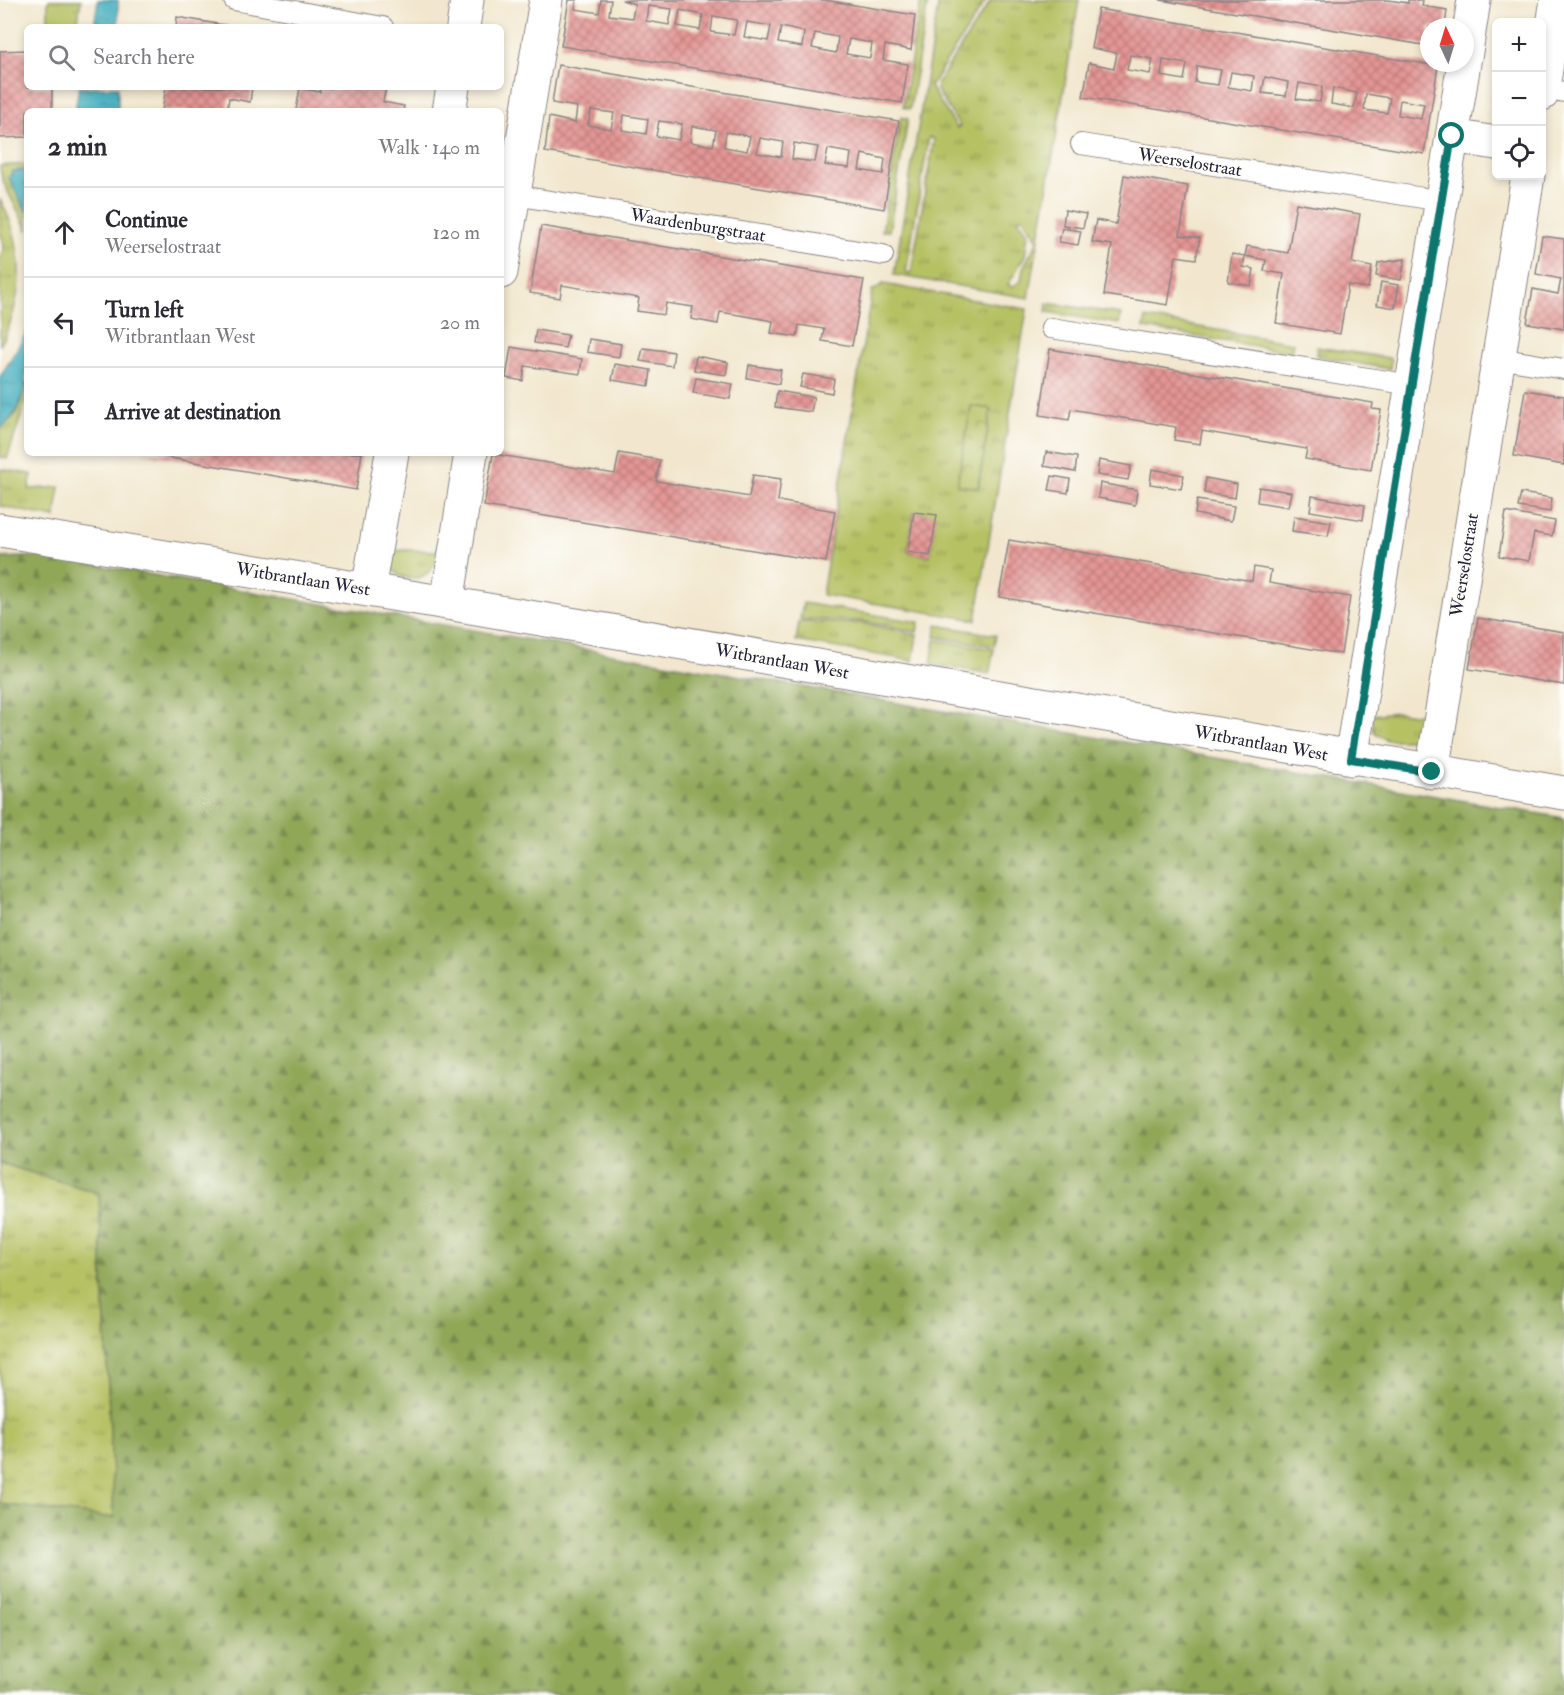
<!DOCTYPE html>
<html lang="en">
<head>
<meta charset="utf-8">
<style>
  :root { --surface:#fff; --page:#f7f7f7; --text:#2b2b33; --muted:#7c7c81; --line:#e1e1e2 }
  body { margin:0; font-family:"IM FELL Double Pica",serif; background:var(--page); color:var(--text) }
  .controls { position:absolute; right:18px; top:18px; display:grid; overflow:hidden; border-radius:9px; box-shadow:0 3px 9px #0003 }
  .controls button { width:54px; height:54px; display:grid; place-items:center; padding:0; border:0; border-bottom:2px solid var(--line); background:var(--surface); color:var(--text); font:30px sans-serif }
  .compass { position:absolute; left:1420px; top:18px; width:54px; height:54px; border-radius:50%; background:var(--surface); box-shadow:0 3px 9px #0003; rotate:356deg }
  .stop { position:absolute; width:18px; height:18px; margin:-14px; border:4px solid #0f766e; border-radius:50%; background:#fff }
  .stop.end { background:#0f766e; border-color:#fff; box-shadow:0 2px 6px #0008 }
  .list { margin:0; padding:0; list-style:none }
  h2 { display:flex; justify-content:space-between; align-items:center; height:78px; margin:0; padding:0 24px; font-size:26px }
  h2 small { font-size:20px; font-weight:400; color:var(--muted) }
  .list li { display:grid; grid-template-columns:39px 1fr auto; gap:18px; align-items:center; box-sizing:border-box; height:90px; padding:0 24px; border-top:2px solid var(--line) }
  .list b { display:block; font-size:22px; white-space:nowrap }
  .list p { margin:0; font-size:20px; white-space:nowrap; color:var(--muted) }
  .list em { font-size:20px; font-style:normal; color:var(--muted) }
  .icon { flex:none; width:33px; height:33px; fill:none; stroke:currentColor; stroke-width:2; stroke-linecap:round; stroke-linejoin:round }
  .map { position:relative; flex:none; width:1564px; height:1695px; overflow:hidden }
  .search { position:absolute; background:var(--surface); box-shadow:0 3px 9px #0003; left:24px; top:24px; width:480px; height:66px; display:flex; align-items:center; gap:15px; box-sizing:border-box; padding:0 21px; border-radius:9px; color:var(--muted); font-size:22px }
  .panel { position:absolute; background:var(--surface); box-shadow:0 3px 9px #0003; left:24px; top:108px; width:480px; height:348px; border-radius:9px }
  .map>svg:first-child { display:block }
  .grass { fill:url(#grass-tufts); stroke:#6c724f; stroke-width:1.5; fill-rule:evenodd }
  .forest { fill:url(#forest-firs); stroke:#59644a; stroke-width:1.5 }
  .park { fill:url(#park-crowns); stroke:#6c724f; stroke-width:1.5 }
  .water { fill:url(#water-ripples); stroke:#30687c; stroke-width:1.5 }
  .building { fill:url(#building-cross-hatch); fill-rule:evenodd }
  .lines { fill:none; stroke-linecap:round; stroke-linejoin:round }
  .service-casing { stroke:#8a8484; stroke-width:22 }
  .minor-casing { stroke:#8a8484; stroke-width:35 }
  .service { stroke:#fff; stroke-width:20 }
  .minor { stroke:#fff; stroke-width:33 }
  .route { stroke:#0f766e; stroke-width:8 }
  .labels { text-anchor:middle; stroke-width:4.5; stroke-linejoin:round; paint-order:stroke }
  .street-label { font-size:18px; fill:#22223b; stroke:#fdfcf7 }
</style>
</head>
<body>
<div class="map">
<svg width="1564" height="1695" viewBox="0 0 1564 1695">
  <defs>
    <pattern id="grass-tufts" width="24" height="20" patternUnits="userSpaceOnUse" patternTransform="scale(1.5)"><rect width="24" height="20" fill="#b5c163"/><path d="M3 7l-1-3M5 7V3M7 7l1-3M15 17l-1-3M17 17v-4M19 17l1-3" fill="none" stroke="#939c53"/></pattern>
    <pattern id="forest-firs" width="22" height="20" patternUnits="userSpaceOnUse" patternTransform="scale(1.5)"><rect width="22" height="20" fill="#90a759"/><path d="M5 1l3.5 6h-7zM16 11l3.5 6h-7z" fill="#75884b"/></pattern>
    <pattern id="park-crowns" width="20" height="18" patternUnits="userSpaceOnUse" patternTransform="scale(1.5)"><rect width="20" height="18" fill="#b5c163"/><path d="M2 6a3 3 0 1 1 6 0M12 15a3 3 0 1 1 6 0" fill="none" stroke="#939c53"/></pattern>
    <pattern id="water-ripples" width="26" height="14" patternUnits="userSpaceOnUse" patternTransform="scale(1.5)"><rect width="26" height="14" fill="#3fadbd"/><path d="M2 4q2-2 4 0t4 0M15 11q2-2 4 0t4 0" fill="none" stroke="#348c9b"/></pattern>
    <pattern id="building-cross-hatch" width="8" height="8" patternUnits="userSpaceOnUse" patternTransform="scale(1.5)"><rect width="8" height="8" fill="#e49694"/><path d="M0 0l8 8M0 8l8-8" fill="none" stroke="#b87a7a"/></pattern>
  </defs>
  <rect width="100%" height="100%" fill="#fdfcf7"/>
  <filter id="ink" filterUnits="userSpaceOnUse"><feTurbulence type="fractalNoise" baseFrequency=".0167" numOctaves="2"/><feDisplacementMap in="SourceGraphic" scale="12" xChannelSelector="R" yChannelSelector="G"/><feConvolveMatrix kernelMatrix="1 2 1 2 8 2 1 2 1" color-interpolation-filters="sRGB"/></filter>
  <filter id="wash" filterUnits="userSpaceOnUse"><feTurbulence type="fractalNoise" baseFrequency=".008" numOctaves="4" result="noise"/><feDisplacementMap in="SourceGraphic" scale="24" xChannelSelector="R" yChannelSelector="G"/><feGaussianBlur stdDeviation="1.35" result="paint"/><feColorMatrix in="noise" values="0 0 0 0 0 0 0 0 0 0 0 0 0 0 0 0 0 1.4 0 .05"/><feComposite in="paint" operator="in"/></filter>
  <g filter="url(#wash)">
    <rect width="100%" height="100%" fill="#f2e7ce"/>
    <path class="grass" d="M48,0H81L77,27H48Z
      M921,0H928L910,109L903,107Z
      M939,0H986L930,87L957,128L960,126L936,89L937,84L991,0H1079L1029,298L894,275ZM929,137L934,139L911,273L906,272ZM1022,216L1038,240L1023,268L1021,281L1012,287L1008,285L1025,255L1028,233L1018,219Z
      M901,117L908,119L889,231H882Z
      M27,164V170L13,171L27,214V231C21,212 0,185 0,166Z
      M0,199C26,247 25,298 0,346V258L4,247L0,231Z
      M883,284L1027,309L976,620L822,595L872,291ZM971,406L991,409L978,488ZM914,512L936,516L930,556L908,552Z
      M1047,303L1121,314L1119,324L1046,312Z
      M1146,318L1293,343L1291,352L1144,328Z
      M1317,347L1389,358L1391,360L1390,369L1316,356Z
      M27,382V398L7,459L0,457V429L16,414Z
      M0,469L32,474L29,489L60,487L55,518L0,506Z
      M405,550L438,551C434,588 391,587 384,552Z
      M803,603L919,622L917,632L862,621L800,619Z
      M799,622L862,623L917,635L913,661L796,641Z
      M937,625L996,635L994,646L935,637Z
      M935,640L994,649L989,674L931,664Z
      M1397,712L1424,715L1421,730L1412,740H1387L1374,732L1371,715Z
      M0,1163L99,1193L114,1518L0,1504Z"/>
    <path class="forest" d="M44,556L1564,818V1695H0V1504L114,1518L99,1193L0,1163V558Z"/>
    <path class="park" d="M971,406L991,409L978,488L957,485Z"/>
    <path class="water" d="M98,0H118V27H94Z
      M79,87H118V111H75Z
      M27,170V214L9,178L12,171Z
      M27,332C27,367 31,405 0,429V377Z"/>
    <g id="blocks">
      <path class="building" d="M569,0H577L575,9L599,13L601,0H611L609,15L632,18L635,4L622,0H825L915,15L911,50L885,45L883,60L908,64L902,103L561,46ZM648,6L672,9L669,25L646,21ZM680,10L703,15L700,30L677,26ZM713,16L737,20L734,35L711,32ZM747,22L771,26L768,41L744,37ZM781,27L804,32L802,47L778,43ZM815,33L838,37L836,53L812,48ZM849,39L872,43L870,58L846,54Z
        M1160,0H1389L1408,3V0H1423L1422,6L1447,10L1445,27H1429V46Z
        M1098,9L1438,66L1424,154L1083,97L1089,63L1114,68L1117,53L1091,48ZM1130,55L1153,59L1150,74L1127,70ZM1163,60L1187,64L1184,80L1161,76ZM1197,66L1221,70L1218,85L1195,82ZM1231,72L1254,76L1252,91L1228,87ZM1265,77L1288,82L1286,96L1262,93ZM1299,83L1322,87L1320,102L1296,99ZM1333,88L1357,93L1354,108L1331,104ZM1366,94L1390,98L1387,113L1364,110ZM1400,100L1424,104L1421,119L1398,115Z
        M177,17L229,26V27H176Z
        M27,50V87H52V111H27V137L0,138V51Z
        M558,65L899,121L884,209L545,152L549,117L575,123L577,107L552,103ZM591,110L614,113L611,129L588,125ZM624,115L648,119L646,134L622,130ZM659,121L682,124L679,140L656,136ZM692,126L716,130L713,146L690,142ZM726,132L750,136L747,151L724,147ZM760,138L783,142L781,157L757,153ZM794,143L818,147L815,162L792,159ZM828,149L851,153L849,168L825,165ZM862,154L885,159L883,174L859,170Z
        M166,87H252L250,102L229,98L227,111H162Z
        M320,87H386L383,102L404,106L403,111L296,110L300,88L320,92Z
        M1124,175L1188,186L1180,235L1200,238L1196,259L1176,256L1168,305L1104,295L1112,245L1092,242L1096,220L1116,224Z
        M1296,203L1360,214L1352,263L1372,267L1368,288L1348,285L1340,334L1276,323L1284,274L1264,271L1266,260L1245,256L1243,267L1254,269L1251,286L1228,282L1232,254L1245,256L1247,246L1288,253Z
        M1065,210L1086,214L1083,228L1063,225Z
        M541,226L864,280L852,346L822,341L824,329L799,325L797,337L771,333L773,321L746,316L720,312L718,324L691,319L693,307L666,303L664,315L637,311L639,298L562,285L560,298L530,293Z
        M1062,228L1081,231L1078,245L1059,242Z
        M1542,236L1564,239V329L1527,323L1533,289L1558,294L1561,279L1536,274Z
        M1405,259L1401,280L1376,276L1378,263Z
        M1381,282L1399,285L1395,308L1377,305Z
        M536,330L568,335L565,348L534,343Z
        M589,339L621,344L619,357L587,352Z
        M511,347L582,359L580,374L525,366L523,381L506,378Z
        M643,348L674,352L672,366L640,361Z
        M1050,349L1373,403L1372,409L1381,410L1371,470L1305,459L1307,449L1202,431L1200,444L1174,440L1176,427L1071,409L1069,420L1040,415Z
        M696,356L728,362L726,375L694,370Z
        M615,364L651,370L649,386L612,380Z
        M749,365L781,370L779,384L747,378Z
        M803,374L834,379L832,393L800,387Z
        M696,378L733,384L730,399L693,393Z
        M1525,390L1564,396V465L1514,456Z
        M777,391L814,397L811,412L775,407Z
        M1046,452L1077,457L1075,472L1044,466Z
        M142,453H362L356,490Z
        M619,453L660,460L656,481L749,497L753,475L781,479L778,501L835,511L826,562L484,506L493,454L615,474Z
        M1099,460L1131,466L1128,480L1097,475Z
        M1152,469L1184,475L1181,489L1150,484Z
        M1052,476L1070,479L1068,493L1049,490Z
        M1206,478L1237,484L1235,498L1204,493Z
        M1100,483L1137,490L1135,505L1098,498Z
        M1259,487L1291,492L1288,507L1257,502Z
        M1521,493L1552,498L1550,512L1518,507Z
        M1312,496L1365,505L1363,520L1310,511Z
        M1197,500L1234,506L1231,521L1195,514Z
        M914,512L937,515L930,556L908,552Z
        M1506,512L1555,521L1552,536L1534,533L1529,561L1499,556Z
        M1294,516L1331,522L1328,536L1292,531Z
        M1009,540L1252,581L1254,567L1271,570L1269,583L1350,597L1341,654L999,597Z
        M1478,618L1564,632V685L1469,669Z"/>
    </g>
  </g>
  <g filter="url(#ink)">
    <use href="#blocks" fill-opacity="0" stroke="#8a8484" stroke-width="1.5"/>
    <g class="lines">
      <g class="service-casing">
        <path id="service" d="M234,0L383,27
          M1542,88L1564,92
          M1081,144L1442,201
          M514,195L883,255
          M1051,328L1412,385
          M1498,358L1564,369"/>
      </g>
      <g class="minor-casing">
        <path id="minor" d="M463,27L467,0
          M1465,58L1474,0
          M1542,94L1557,0
          M449,111L453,87
          M1452,136L1496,143
          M501,272L546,0
          M0,530L447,603L1564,793
          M368,590L392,453
          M447,603L471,453
          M1351,759L1464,63
          M1432,772L1528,176"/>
      </g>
      <use href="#service" class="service"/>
      <use href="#minor" class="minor"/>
    </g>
  </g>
  <g class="lines" filter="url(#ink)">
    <path class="route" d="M1432,772L1351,759L1452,136"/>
  </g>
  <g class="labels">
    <g class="street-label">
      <text transform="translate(1190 162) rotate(9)" y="6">Weerselostraat</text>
      <text transform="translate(698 225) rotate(9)" y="6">Waardenburgstraat</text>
      <text transform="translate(1464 565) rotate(-81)" y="6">Weerselostraat</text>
      <text transform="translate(303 579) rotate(9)" y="6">Witbrantlaan West</text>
      <text transform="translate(782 661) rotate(10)" y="6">Witbrantlaan West</text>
      <text transform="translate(1261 743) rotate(10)" y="6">Witbrantlaan West</text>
    </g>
  </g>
</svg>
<div class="controls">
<button>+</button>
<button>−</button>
<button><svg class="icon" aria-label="locate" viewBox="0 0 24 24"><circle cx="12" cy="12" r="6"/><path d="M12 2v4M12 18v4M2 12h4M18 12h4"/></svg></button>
</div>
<svg class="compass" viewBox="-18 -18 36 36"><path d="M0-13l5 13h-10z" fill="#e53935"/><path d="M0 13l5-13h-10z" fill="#7c7c81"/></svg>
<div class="stop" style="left:1452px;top:136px"></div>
<div class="stop end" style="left:1432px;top:772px"></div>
<div class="search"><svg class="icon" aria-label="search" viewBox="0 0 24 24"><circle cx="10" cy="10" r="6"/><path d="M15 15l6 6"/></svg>Search here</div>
<section class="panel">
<h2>2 min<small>Walk · 140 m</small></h2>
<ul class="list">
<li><svg class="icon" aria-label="ahead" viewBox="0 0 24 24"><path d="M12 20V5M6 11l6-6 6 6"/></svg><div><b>Continue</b><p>Weerselostraat</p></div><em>120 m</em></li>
<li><svg class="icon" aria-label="left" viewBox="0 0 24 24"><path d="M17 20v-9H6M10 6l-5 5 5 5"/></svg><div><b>Turn left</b><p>Witbrantlaan West</p></div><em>20 m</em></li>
<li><svg class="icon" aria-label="arrive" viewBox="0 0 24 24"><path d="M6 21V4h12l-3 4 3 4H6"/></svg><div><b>Arrive at destination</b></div></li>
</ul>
</section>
</div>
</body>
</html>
